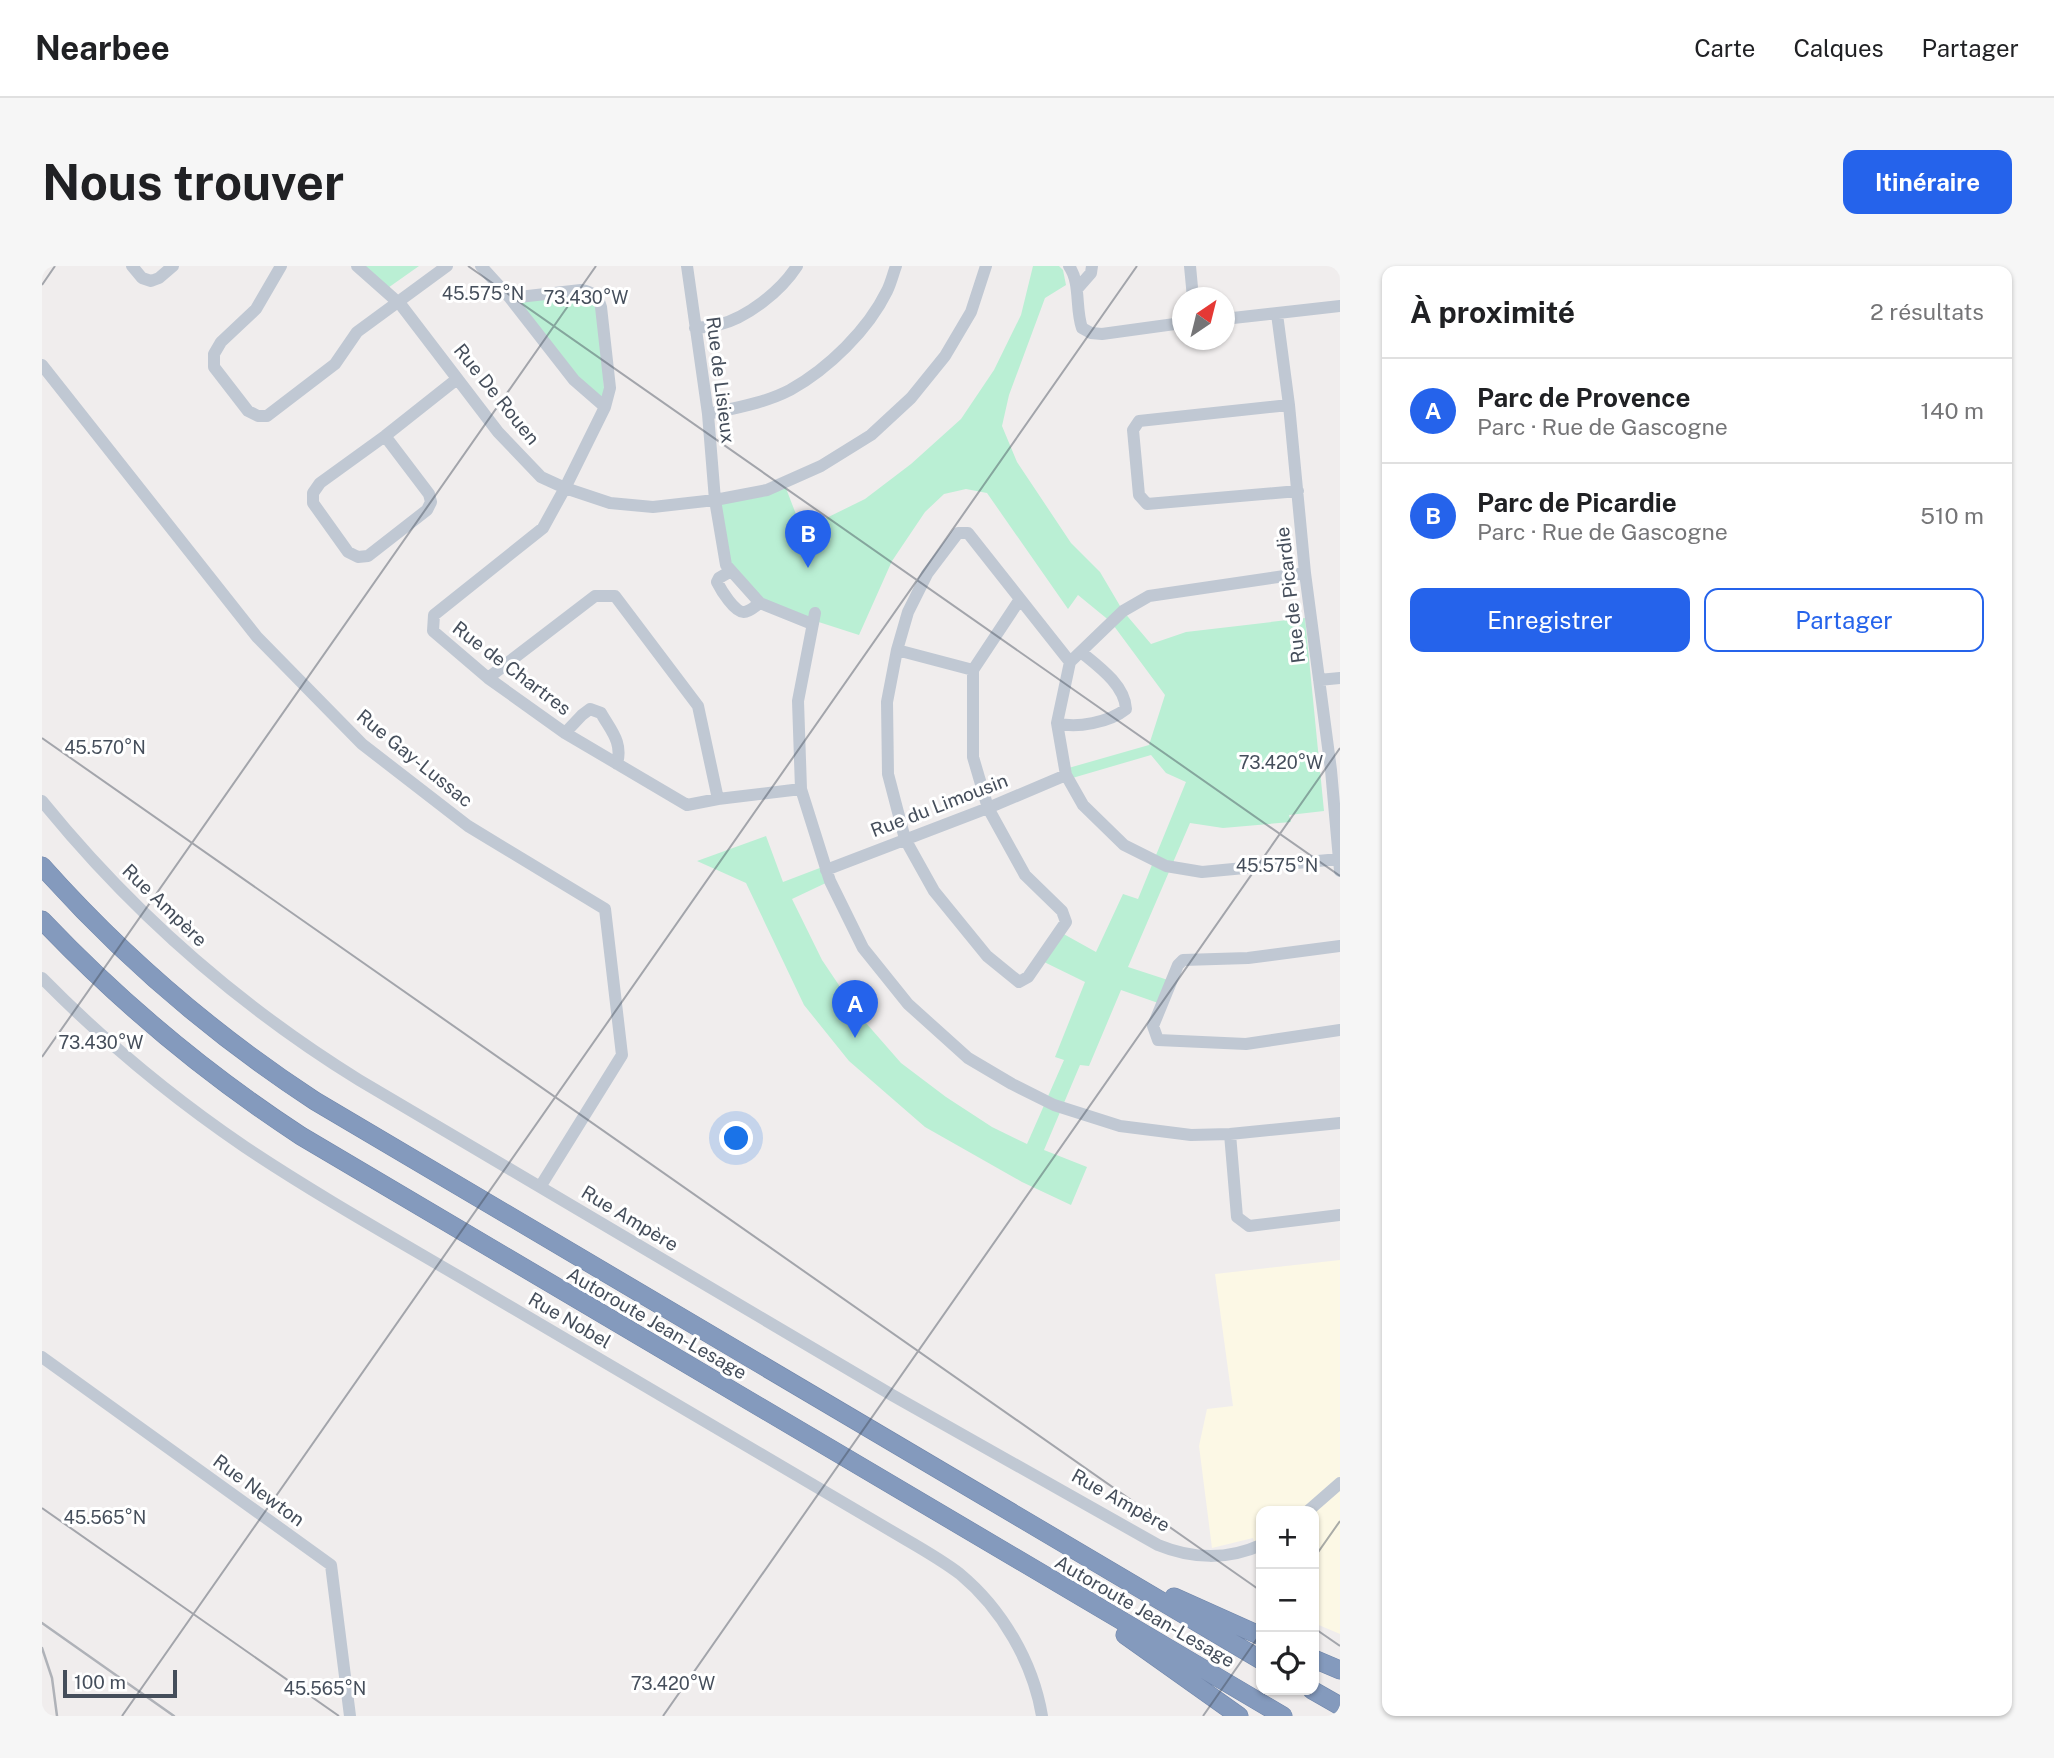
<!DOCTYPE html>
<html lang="fr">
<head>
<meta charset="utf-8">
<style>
  :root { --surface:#fff; --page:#f6f6f6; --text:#202124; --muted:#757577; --line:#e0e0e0; --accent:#2563eb }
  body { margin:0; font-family:"Public Sans",sans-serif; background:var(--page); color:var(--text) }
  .controls { position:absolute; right:21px; bottom:21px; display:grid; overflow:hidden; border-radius:14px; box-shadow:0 2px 5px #0004 }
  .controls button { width:63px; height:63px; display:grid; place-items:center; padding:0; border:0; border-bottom:2px solid var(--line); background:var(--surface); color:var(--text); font:35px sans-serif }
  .compass { position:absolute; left:1130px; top:21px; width:63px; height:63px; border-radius:50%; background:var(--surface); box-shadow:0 2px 5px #0004; rotate:35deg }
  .scale { position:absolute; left:21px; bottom:18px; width:114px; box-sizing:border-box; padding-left:7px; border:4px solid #454e5b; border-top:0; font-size:19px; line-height:24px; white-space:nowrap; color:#454e5b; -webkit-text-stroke:5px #fff; paint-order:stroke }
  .you { position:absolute; left:695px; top:873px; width:24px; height:24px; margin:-18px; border:5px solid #fff; border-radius:50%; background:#1a73e8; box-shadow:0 0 0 10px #1a73e833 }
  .badge { display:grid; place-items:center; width:46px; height:46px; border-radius:50%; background:var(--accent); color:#fff; font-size:23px; font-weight:700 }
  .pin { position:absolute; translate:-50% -58px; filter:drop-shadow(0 2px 4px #0008) }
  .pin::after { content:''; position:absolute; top:37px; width:24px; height:21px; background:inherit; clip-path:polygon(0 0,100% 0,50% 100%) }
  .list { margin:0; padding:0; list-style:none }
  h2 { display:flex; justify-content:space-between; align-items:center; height:91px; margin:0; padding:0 28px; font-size:30px }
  h2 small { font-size:23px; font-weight:400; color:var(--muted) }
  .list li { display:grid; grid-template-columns:46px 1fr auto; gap:21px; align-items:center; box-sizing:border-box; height:105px; padding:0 28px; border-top:2px solid var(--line) }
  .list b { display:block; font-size:26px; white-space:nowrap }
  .list p { margin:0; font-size:23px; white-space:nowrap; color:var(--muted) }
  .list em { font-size:23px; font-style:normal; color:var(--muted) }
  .actions { display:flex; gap:14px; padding:21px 28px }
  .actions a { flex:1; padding:16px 0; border:2px solid var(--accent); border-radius:14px; text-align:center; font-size:24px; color:var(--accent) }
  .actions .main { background:var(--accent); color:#fff }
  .icon { flex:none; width:38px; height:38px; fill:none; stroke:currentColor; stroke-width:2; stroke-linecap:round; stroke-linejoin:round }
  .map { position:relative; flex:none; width:1298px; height:1450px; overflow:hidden; border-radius:14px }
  header { display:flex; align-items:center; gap:42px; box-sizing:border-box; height:98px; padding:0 35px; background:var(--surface); border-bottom:2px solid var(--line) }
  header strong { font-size:33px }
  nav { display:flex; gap:38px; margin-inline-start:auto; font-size:24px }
  .intro { display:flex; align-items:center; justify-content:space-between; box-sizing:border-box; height:168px; padding:0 42px }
  h1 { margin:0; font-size:49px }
  .button { padding:18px 32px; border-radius:14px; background:var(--accent); color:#fff; font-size:24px; font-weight:700 }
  main { display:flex; gap:42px; padding:0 42px }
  aside { flex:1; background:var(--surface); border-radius:14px; box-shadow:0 2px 5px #0004 }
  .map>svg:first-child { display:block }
  .commercial { fill:#fcf8e5 }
  .green { fill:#baefd4 }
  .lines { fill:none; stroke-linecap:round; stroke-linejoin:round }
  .highway-casing { stroke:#6f85a9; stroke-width:19 }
  .minor { stroke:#c0c8d3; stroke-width:12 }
  .highway { stroke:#849abd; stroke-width:18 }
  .rail { stroke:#afb2b8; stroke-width:2.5 }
  .ticks { fill:none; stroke:#454e5b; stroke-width:2; stroke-opacity:0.45 }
  .labels { text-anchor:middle; stroke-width:6; stroke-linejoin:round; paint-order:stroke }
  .street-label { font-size:19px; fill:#454e5b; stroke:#fff }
  .ticks-label { font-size:18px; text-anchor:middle; fill:#454e5b; stroke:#fff; stroke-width:6; stroke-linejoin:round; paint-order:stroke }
</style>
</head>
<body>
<header>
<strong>Nearbee</strong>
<nav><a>Carte</a><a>Calques</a><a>Partager</a></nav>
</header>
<div class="intro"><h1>Nous trouver</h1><a class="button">Itinéraire</a></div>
<main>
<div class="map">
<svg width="1298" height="1450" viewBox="0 0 1298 1450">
  <rect width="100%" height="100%" fill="#f0eded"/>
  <path class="commercial" d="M1298,994V1368L1272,1357V1245H1219V1303L1211,1272L1170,1282L1157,1180L1165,1143L1191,1140L1173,1008Z"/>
  <path class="green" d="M315,0H377L343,24Z
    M991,0H1017L1021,4L1024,19L1003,32L967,129L960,160L975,196L1029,277L1058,306L1081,345L1109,378L1144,366L1263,352L1282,545L1247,549L1249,556L1181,562L1148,557L1086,701L1129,715L1119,738L1079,724L1047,800L1038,799L1002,884L1045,901L1029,939L980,916L883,861L807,795L762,739L704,617L655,595L724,570L741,616L783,600L788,615L750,633L780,694L817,749L859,797L904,831L950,861L985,878L1022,794L1013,791L1043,716L998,694L1018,666L1054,686L1081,628L1096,633L1144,516L1124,507L1109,489L1027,513L1023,503L1107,479L1123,429L1069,356L1036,329L1026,343L945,227L924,223L902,228L883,246L850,295L817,369L718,337L684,299L673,234L742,217L760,264L823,233L869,198L919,153L952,104L979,49Z
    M539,24L557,34L563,141L468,32Z"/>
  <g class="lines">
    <g class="highway-casing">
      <path id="highway" d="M0,600C81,691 172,769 273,835L1219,1394
        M0,654C78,736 164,808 259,870L1241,1450
        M1132,1331L1219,1370
        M1083,1369L1197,1450
        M1272,1393L1298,1404
        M1270,1424L1298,1440"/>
    </g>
    <path class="minor" d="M90,0L100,12L109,15L117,12L131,0
      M239,0L214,43L179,76L172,88V101L206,145L216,150H225L293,98L315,66L405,0
      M315,0L359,39L456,166L499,211L523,222L568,237L611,241L673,234L725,224L779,200L829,169L869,132L903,90L929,46L944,0
      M439,0L468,32L532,114L563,141
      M645,0L666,148L673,234L684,299L718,337L770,358
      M1027,0C1039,17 1033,42 1040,62L1049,67L1060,68L1140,57
      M1148,0L1151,32
      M1035,23L1049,7L1050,0
      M468,32L539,24C550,26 556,30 559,41L568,122L563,141L523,222L501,262L392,349L391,365L446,412L523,467L645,539L676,533L759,523
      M1235,48L1247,139L1263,307L1289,504L1298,605
      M1182,53L1298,40
      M653,62C661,61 669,61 676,59C705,52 739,25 755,0
      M0,99L215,371L320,478L426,560L563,643L580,789L498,921
      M1247,139L1097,155L1091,164L1097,229L1105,238L1256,225
      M666,148C693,142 723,137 748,124C786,103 826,64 845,25C849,17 851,8 854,0
      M343,170L387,228L389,236L385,244L326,290L316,291L306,286L271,237V227L278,217L343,170L415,113
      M689,305L677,312L675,316C679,324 693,347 702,346C708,346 713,340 718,337
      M1263,307L1107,330L1081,345L1028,396L1015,457L1024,509L1041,539L1082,579L1124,600L1160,606L1297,593
      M978,333L931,404V491L946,542L983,609L1020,645L1024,656L986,711L977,716L945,690L892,625L863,573L846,508L845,436L855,384L866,346L885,308L916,267H926L1028,396
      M773,347L756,435L759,523L788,615L821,682L866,738L926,792L970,818L1012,839L1078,860L1149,869L1188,868L1298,857
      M855,384L931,404
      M446,412L553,330H573L656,440L676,533
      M1277,414L1298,412
      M1015,457C1034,463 1068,456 1084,443C1083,419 1056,400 1039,386
      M523,467L540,449L548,443L559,447C569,465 581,476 575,498
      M0,535C90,646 196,739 317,814L850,1129L1116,1279C1150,1293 1186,1294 1219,1279
      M784,604L946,542L1024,509
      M1298,680L1206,692L1141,694L1136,699L1111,760L1116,774L1204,778L1298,764
      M0,712C62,775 131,832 203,881C278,931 357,975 435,1021C577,1105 721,1189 863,1273C882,1284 901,1295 918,1308C960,1343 991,1396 1000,1450
      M1188,868L1195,951L1207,960L1298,949
      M0,1091L289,1299L308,1450
      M1266,1245L1298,1217"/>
    <use href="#highway" class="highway"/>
    <path class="rail" d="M0,1357L132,1450
      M0,1382L10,1412L15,1450"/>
  </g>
  <path class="ticks" d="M426,0L1298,610M0,19L13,0M0,472L1219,1325M0,791L554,0M0,1242L297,1450M1272,1292L1298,1255M1272,1362L1298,1380M80,1450L1095,0M621,1450L1298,482M1161,1450L1219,1367"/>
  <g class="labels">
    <g class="street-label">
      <text transform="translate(679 114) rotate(83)" y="7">Rue de Lisieux</text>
      <text transform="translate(455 128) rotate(51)" y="7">Rue De Rouen</text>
      <text transform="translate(1248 329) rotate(-97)" y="7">Rue de Picardie</text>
      <text transform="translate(470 402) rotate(37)" y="7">Rue de Chartres</text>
      <text transform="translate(373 492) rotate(39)" y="7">Rue Gay-Lussac</text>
      <text transform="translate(897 539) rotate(-21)" y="7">Rue du Limousin</text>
      <text transform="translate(123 639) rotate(44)" y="7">Rue Ampère</text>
      <text transform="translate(588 952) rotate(31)" y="7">Rue Ampère</text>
      <text transform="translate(528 1054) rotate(30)" y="7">Rue Nobel</text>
      <text transform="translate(615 1057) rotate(30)" y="7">Autoroute Jean-Lesage</text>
      <text transform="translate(217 1224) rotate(36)" y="7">Rue Newton</text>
      <text transform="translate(1079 1234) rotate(29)" y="7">Rue Ampère</text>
      <text transform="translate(1103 1345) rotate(30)" y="7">Autoroute Jean-Lesage</text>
    </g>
  </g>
  <g class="ticks-label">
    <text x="441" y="34">45.575°N</text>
    <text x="544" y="38">73.430°W</text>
    <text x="63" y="488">45.570°N</text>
    <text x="1239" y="503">73.420°W</text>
    <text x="1235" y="606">45.575°N</text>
    <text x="59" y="783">73.430°W</text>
    <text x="63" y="1258">45.565°N</text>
    <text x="631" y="1424">73.420°W</text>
    <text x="283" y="1429">45.565°N</text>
  </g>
</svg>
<div class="controls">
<button>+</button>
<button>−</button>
<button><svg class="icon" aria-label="locate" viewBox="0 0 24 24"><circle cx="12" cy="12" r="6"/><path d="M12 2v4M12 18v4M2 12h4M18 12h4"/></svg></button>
</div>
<svg class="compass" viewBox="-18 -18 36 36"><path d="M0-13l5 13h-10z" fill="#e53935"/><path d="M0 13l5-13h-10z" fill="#757577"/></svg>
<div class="scale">100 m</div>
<div class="you"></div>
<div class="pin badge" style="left:813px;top:772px">A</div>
<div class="pin badge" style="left:766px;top:302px">B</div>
</div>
<aside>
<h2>À proximité<small>2 résultats</small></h2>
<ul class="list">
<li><span class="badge">A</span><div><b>Parc de Provence</b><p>Parc · Rue de Gascogne</p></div><em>140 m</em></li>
<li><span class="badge">B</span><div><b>Parc de Picardie</b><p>Parc · Rue de Gascogne</p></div><em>510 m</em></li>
</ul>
<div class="actions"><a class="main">Enregistrer</a><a>Partager</a></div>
</aside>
</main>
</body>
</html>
